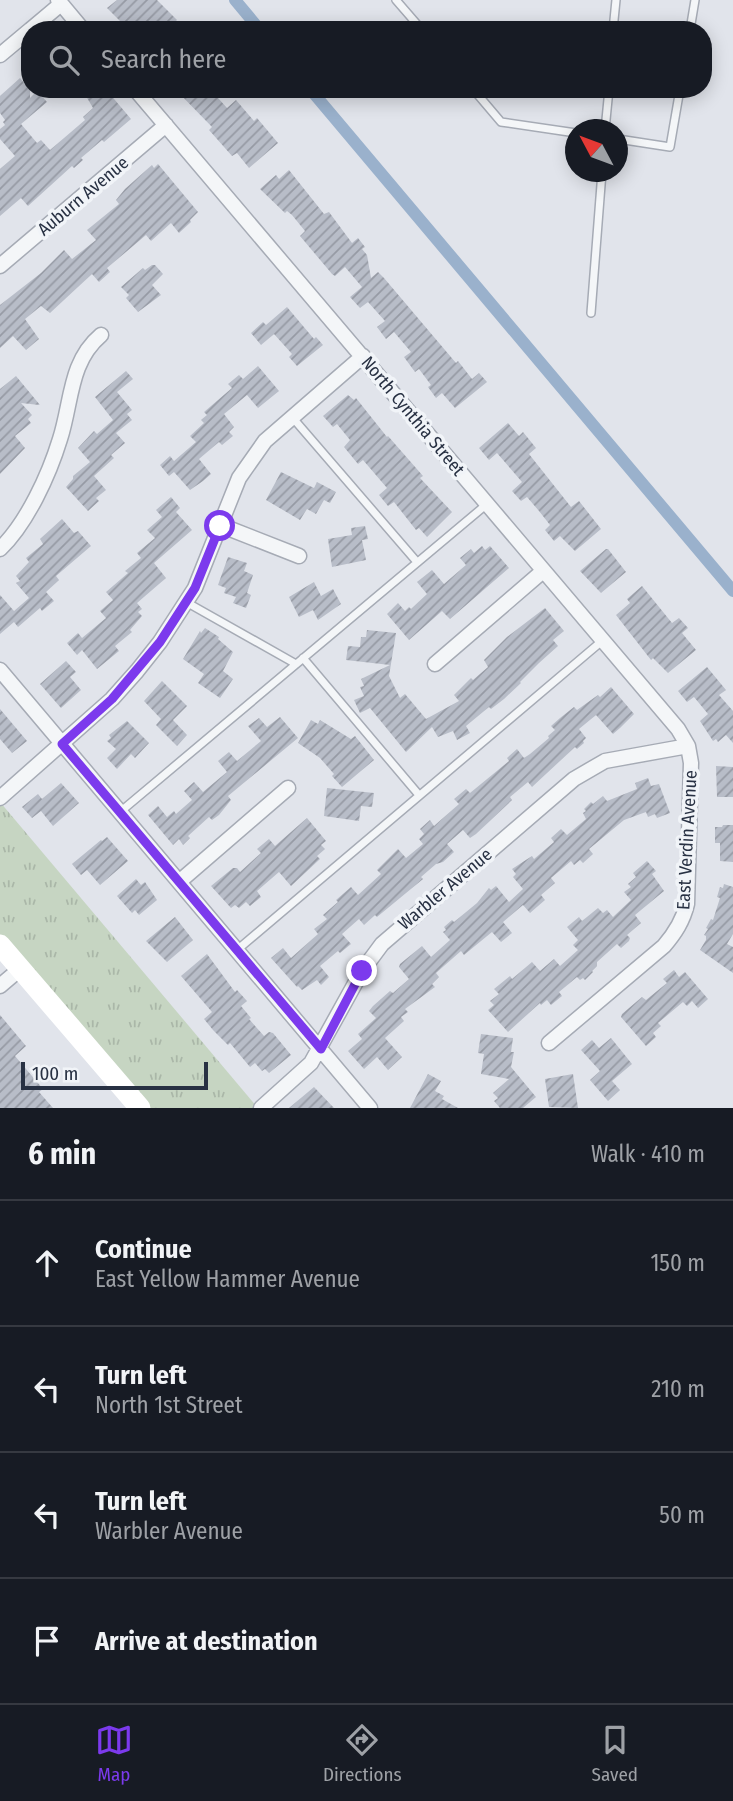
<!DOCTYPE html>
<html lang="en">
<head>
<meta charset="utf-8">
<style>
  :root { --surface:#171b24; --page:#20242c; --text:#f1f3f6; --muted:#9ea1a6; --line:#363941; --accent:#7c3aed }
  body { margin:0; font-family:"Fira Sans Condensed",sans-serif; background:var(--page); color:var(--text) }
  .compass { position:absolute; left:565px; top:119px; width:63px; height:63px; border-radius:50%; background:var(--surface); box-shadow:0 4px 18px #0003; rotate:311deg }
  .scale { position:absolute; left:21px; bottom:18px; width:187px; box-sizing:border-box; padding-left:7px; border:4px solid #283143; border-top:0; font-size:19px; line-height:24px; white-space:nowrap; color:#283143; -webkit-text-stroke:5px #f1f4f8; paint-order:stroke }
  .stop { position:absolute; width:21px; height:21px; margin:-16px; border:5px solid #7c3aed; border-radius:50%; background:#fff }
  .stop.end { background:#7c3aed; border-color:#fff; box-shadow:0 2px 7px #0008 }
  .list { margin:0; padding:0; list-style:none }
  h2 { display:flex; justify-content:space-between; align-items:center; height:91px; margin:0; padding:0 28px; font-size:30px }
  h2 small { font-size:23px; font-weight:400; color:var(--muted) }
  .list li { display:grid; grid-template-columns:46px 1fr auto; gap:21px; align-items:center; box-sizing:border-box; height:126px; padding:0 28px; border-top:2px solid var(--line) }
  .list b { display:block; font-size:26px; white-space:nowrap }
  .list p { margin:0; font-size:23px; white-space:nowrap; color:var(--muted) }
  .list em { font-size:23px; font-style:normal; color:var(--muted) }
  .icon { flex:none; width:38px; height:38px; fill:none; stroke:currentColor; stroke-width:2; stroke-linecap:round; stroke-linejoin:round }
  .map { position:relative; flex:none; width:733px; height:1108px; overflow:hidden }
  .search { position:absolute; background:var(--surface); box-shadow:0 4px 18px #0003; left:21px; right:21px; top:21px; height:77px; display:flex; align-items:center; gap:18px; box-sizing:border-box; padding:0 24px; border-radius:28px; color:var(--muted); font-size:26px }
  .sheet { height:595px; background:var(--surface) }
  nav { display:flex; justify-content:space-around; align-items:center; box-sizing:border-box; height:98px; border-top:2px solid var(--line); background:var(--surface); font-size:19px; color:var(--muted) }
  nav a { display:grid; justify-items:center; gap:4px }
  nav .on { color:var(--accent) }
  .map>svg:first-child { display:block }
  .grass { fill:url(#grass-tufts) }
  .lines { fill:none; stroke-linecap:round; stroke-linejoin:round }
  .canal { stroke:#9ab1cc; stroke-width:12 }
  .building { fill:url(#building-hatch) }
  .lane-casing { stroke:#a6abb5; stroke-width:10 }
  .street-casing { stroke:#a6abb5; stroke-width:17 }
  .lane { stroke:#f4f6f8; stroke-width:7 }
  .street { stroke:#f4f6f8; stroke-width:14 }
  .secondary { stroke:#fff; stroke-width:21 }
  .route { stroke:#7c3aed; stroke-width:9 }
  .labels { text-anchor:middle; stroke-width:7; stroke-linejoin:round; paint-order:stroke }
  .street-label { font-size:18px; fill:#283143; stroke:#f1f4f8 }
</style>
</head>
<body>
<div class="map">
<svg width="733" height="1108" viewBox="0 0 733 1108">
  <defs>
    <pattern id="grass-tufts" width="24" height="20" patternUnits="userSpaceOnUse" patternTransform="scale(1.75)"><rect width="24" height="20" fill="#c6d5c2"/><path d="M3 7l-1-3M5 7V3M7 7l1-3M15 17l-1-3M17 17v-4M19 17l1-3" fill="none" stroke="#aab7a8"/></pattern>
    <pattern id="building-hatch" width="6" height="6" patternUnits="userSpaceOnUse" patternTransform="scale(1.75)"><rect width="6" height="6" fill="#b8bdc8"/><path d="M-1 1l2-2M0 6l6-6M5 7l2-2" fill="none" stroke="#969aa4"/></pattern>
  </defs>
  <rect width="100%" height="100%" fill="#e1e4eb"/>
  <path class="grass" d="M0,802L258,1108H142L0,939Z"/>
  <g class="lines">
    <path class="canal" d="M235,0L260,30
      M310,89L733,591"/>
  </g>
  <path class="building" d="M117,0H157L177,20L172,25L175,30H129L107,8Z
    M20,78L30,90V98L37,91L47,102L21,124L37,143L41,140L50,150L85,120L83,117L93,108L86,96L94,89H100L106,96L109,93L131,119L104,142L102,140L81,158L83,160L74,168L72,166L28,206L21,198L0,216V169L15,156L0,139V129L5,125L3,122L5,120L0,113V96Z
    M175,89H210L227,108L236,100L254,121L257,118L278,143L249,168L237,153L232,156L209,130L212,127Z
    M158,164L198,212L190,220L191,222L179,233L171,223L151,241L146,235L107,268L110,272L99,282L92,274L50,313L41,306L25,319L39,339L26,350L13,336L0,348V305L41,273L64,250L72,259L96,240L87,230L119,204L116,200L125,189L152,165L154,168Z
    M289,170L324,214L329,212L352,243L358,238L365,247L362,249L367,255L371,278L378,272L384,278L456,363L458,361L472,379L479,373L487,382L455,408L442,393L436,398L428,387L431,385L419,369L415,372L404,357L411,352L394,332L386,339L377,327L385,321L368,302L360,308L350,297L362,287L345,267L335,276L332,274L300,236L305,231L292,215L287,211L285,213L260,189L276,175L279,179Z
    M152,265H155L163,274L152,285L161,295L138,312L126,298L129,295L121,287L143,268L145,270Z
    M287,307L314,339L316,337L323,345L297,366L289,357L292,354L274,334L261,345L251,333L263,322L266,325Z
    M258,366L279,391L258,408L247,395L224,414L234,427L229,432L233,436L222,445L219,442L199,459L211,474L203,481L190,490L174,472L169,476L160,465L170,456L174,461L196,442L190,436L204,423L201,420L207,415L204,412L232,388L228,384L239,375L243,379Z
    M126,371L133,379L117,392L132,410L127,414L132,420L116,433L125,443L111,455L114,458L94,476L106,490L96,498L99,501L88,511L66,487L73,479V476L90,462L78,448L94,431L97,434L113,420L95,397Z
    M16,376L40,405L21,403L32,415L28,419L31,423L15,436L25,448L0,474V389Z
    M348,395L354,400L356,398L387,437L388,436L423,476L420,478L452,512L427,537L419,528L416,530L394,502L388,506L379,495L387,488L363,460L358,464L344,447L350,440L337,424L333,427L323,416Z
    M508,423L519,436L523,432L536,448L529,454L571,507L579,501L601,529L575,551L560,536L554,541L545,530L550,525L539,511L527,497L521,501L512,491L522,482L497,453L489,460L479,448Z
    M281,472L314,488L317,482L336,492L330,503L324,500L316,514L307,509L300,520L266,500Z
    M171,497L180,508L176,512L192,530L154,563L166,578L137,603L142,609L138,612L142,616L130,630L132,632L115,646L119,651L97,669L82,650L77,655L67,643L78,633L82,638L106,618L100,611L113,600L106,592L128,573L125,571L141,558L137,553L155,538L147,530L162,517L156,510Z
    M62,519L74,533L78,531L91,546L56,576L59,580L46,592L54,601L42,611L40,608L18,627L14,622L0,634V595L14,611L29,598L16,583L20,581L16,576L29,562L26,558L43,544L40,539Z
    M365,526L368,539L362,540L366,560L332,567L328,539L352,535L351,528Z
    M482,546L485,550L490,546L509,568L450,619L442,611L409,640L387,614L398,603L405,611L409,607L411,609L427,594L417,582L432,570L444,584L466,565L460,558L471,549L474,553Z
    M606,549H608L626,572L601,593L580,571Z
    M228,557L247,563L244,571L253,575L247,593L251,595L246,608L233,603L236,597L224,593L226,588L218,585Z
    M314,582L321,596L333,589L341,604L318,620L313,610L299,617L289,597Z
    M642,586L672,623L679,618L688,628L682,633L696,650L668,673L653,658L651,660L616,615L630,603L627,599Z
    M545,608L564,631L553,640L558,646L539,663L520,682L521,683L504,699L491,709L489,707L466,726L470,733L457,740L453,731L438,737L432,727L406,752L370,708L360,713L354,700L364,696L360,687L364,686L361,679L390,665L346,660L348,646L360,647L361,637H366L367,630L396,633L389,676L400,698L405,694L426,719L459,701L454,695L471,678L473,680L488,667L484,660L507,637Z
    M205,628L219,637L218,639L233,652L223,671L233,679L220,698L198,683L204,674L183,659L200,631L201,633Z
    M66,661L76,672L70,677L81,690L61,708L40,684Z
    M707,667L726,690L719,695L733,711V743L726,735L718,742L716,739L713,741L700,721L708,714L694,697L687,702L678,691Z
    M162,681L187,706L173,720L187,735L177,746L156,725L161,719L144,701Z
    M611,687L634,714L620,728L613,734L596,715L579,729L586,738L583,741L584,743L577,749L575,747L532,787L528,782L510,797L512,800L476,834L470,838L463,830L447,844L454,852L443,862L436,864L421,877L423,879L377,917L375,915L364,925L359,919L342,934L351,944L340,953L338,951L320,966L329,977L321,985L317,980L302,990L298,986L297,987L271,958L283,948L291,958L318,934L314,929L327,919L323,915L338,902L336,900L351,887L358,895L381,874L377,870L398,849L406,858L423,844L419,839L424,834L420,829L430,820L434,826L459,804L454,799L466,789L470,793L509,761L507,758L517,749L524,758L530,754L549,738L548,736L555,730L551,726L560,718L574,707L577,710L598,695L600,697Z
    M0,709L27,741L12,753L0,739Z
    M280,717L298,738L228,796L231,800L219,815L212,820L209,817L188,836L190,838L183,845L179,839L173,845L148,815L158,806L167,817L174,811L176,814L192,800L184,791L194,782L203,792L227,772L218,761L229,752L237,761L261,741L248,726L259,718L267,727Z
    M311,720L318,724L320,720L351,739L355,736L374,760L342,787L332,776L334,774L320,758L298,743Z
    M127,721L149,743L135,758L131,754L117,769L107,758L116,749L107,741L111,738L109,735Z
    M716,766L733,767V797H717Z
    M648,778L651,786L659,784L670,813L657,818L655,814L648,817L646,812L624,820L589,849L593,854L583,863L580,860L574,865L571,861L551,878L555,883L541,895L545,900L530,913L523,905L503,922L512,933L501,942L492,932L464,955L461,951L436,973L439,977L432,984L435,987L405,1009L408,1012L401,1017L404,1021L385,1038L402,1057L388,1070L377,1057L364,1069L348,1051L362,1039L358,1034L376,1018L369,1011L373,1006L390,991L393,993L409,979L399,967L400,964L422,946L431,957L450,940L443,932L446,930L444,927L452,920L454,922L477,903L489,888L491,890L496,886L509,902L523,889L513,877L516,874L512,869L532,856L534,859L554,842L551,838L561,829L567,835L586,819L583,813L586,811L584,809L591,802L593,804L603,796L607,801L637,789L635,783Z
    M61,783L79,803L53,826L41,811L32,818L22,807L38,794L42,799Z
    M327,788L374,793L372,807L361,806L359,821L324,816Z
    M307,818L326,841L321,845L325,849L317,856L320,859L291,886L279,872L257,891L261,897L250,906L246,902L239,908L235,905L231,908L211,886L233,868H237L240,872L261,853L257,849L269,839L275,846Z
    M723,825H733V862L720,861V843H715V827H722Z
    M107,837L128,861L100,885L87,870L81,875L72,864L101,840L102,841Z
    M647,861L656,871L652,874L664,891L635,915L641,923L627,935L630,938L629,941L621,948L617,944L597,962V966L592,971L593,972L585,980L583,978L580,980L577,977L559,992L562,996L551,1005L547,1000L541,1005L540,1003L508,1032L488,1010L494,1005L490,1001L499,994L494,989L510,976L512,979L532,962L540,971L554,959L560,966L578,950L573,945L578,940L567,927L579,917L582,921L598,908L603,913L607,910L613,917L631,900L624,892L631,887L628,884L636,877L633,873Z
    M136,879L141,885L145,882L157,900L139,915L135,910L132,913L117,896Z
    M724,884L733,887V934L727,944L733,947V973L700,950L706,940V936L704,935L708,929L706,928L711,919L713,920L720,898L717,897L720,887L723,888Z
    M175,917L193,940L167,962L146,941Z
    M207,954L235,992L237,990L247,1001L241,1006L251,1018L249,1019L264,1036L269,1032L273,1033L291,1055L269,1073L265,1069L262,1071L255,1063L250,1067L230,1043L228,1045L213,1030L204,1019L212,1012L181,976Z
    M674,970L679,977L685,972L708,999L698,1008L692,1001L687,1006L683,1002L658,1023L661,1026L653,1033L656,1037L646,1046L621,1017L622,1014L642,997L646,1000L667,983L663,979Z
    M0,1015L26,1046L15,1056L43,1089L39,1092L53,1108H0Z
    M481,1034L513,1038L511,1052H514L511,1067L536,1097L523,1108H500L494,1101L498,1098L493,1093L509,1079L481,1074L484,1054L478,1053Z
    M611,1038L632,1064L612,1081L620,1090L608,1101L590,1080L600,1071L581,1050L592,1040L599,1048Z
    M428,1074L441,1081L435,1091L444,1096L442,1099L458,1108H410Z
    M573,1074L578,1108L549,1107L545,1079Z
    M314,1087L334,1108H289Z"/>
  <g class="lines">
    <g class="lane-casing">
      <path id="lane" d="M396,0L422,30
        M613,30L616,0
        M690,30L695,0
        M473,89L501,122L576,133
        M605,130L609,89
        M618,139L670,147L680,89
        M591,313L602,172
        M292,417L417,562
        M186,602L296,664
        M303,658L419,795
        M120,812L487,504
        M237,950L602,641"/>
    </g>
    <g class="street-casing">
      <path id="street" d="M58,0L83,30
        M30,30L61,4
        M0,55L30,30
        M135,89L678,729L688,746L691,763L687,904C683,921 675,933 664,946L549,1043
        M0,266L166,125
        M220,525L299,556
        M0,549C27,523 49,475 60,439C72,402 69,362 101,335
        M435,664L543,571
        M0,670L370,1108
        M0,798L112,699L137,671L160,642L195,588L239,478L265,441L363,356
        M179,882L288,788
        M0,986L20,969
        M261,1108L311,1063L362,971L382,944L574,779L605,761L688,746"/>
    </g>
    <use href="#lane" class="lane"/>
    <use href="#street" class="street"/>
    <path class="secondary" d="M0,945L140,1108"/>
  </g>
  <g class="lines">
    <path class="route" d="M220,526L195,588L160,642L112,699L62,744L321,1049L362,971"/>
  </g>
  <g class="labels">
    <g class="street-label">
      <text transform="translate(83 196) rotate(-40)" y="6">Auburn Avenue</text>
      <text transform="translate(413 416) rotate(50)" y="6">North Cynthia Street</text>
      <text transform="translate(687 840) rotate(-87)" y="6">East Verdin Avenue</text>
      <text transform="translate(445 889) rotate(-40)" y="6">Warbler Avenue</text>
    </g>
  </g>
</svg>
<svg class="compass" viewBox="-18 -18 36 36"><path d="M0-13l5 13h-10z" fill="#e53935"/><path d="M0 13l5-13h-10z" fill="#9ea1a6"/></svg>
<div class="scale">100 m</div>
<div class="stop" style="left:220px;top:526px"></div>
<div class="stop end" style="left:362px;top:971px"></div>
<div class="search"><svg class="icon" aria-label="search" viewBox="0 0 24 24"><circle cx="10" cy="10" r="6"/><path d="M15 15l6 6"/></svg>Search here</div>
</div>
<section class="sheet">
<h2>6 min<small>Walk · 410 m</small></h2>
<ul class="list">
<li><svg class="icon" aria-label="ahead" viewBox="0 0 24 24"><path d="M12 20V5M6 11l6-6 6 6"/></svg><div><b>Continue</b><p>East Yellow Hammer Avenue</p></div><em>150 m</em></li>
<li><svg class="icon" aria-label="left" viewBox="0 0 24 24"><path d="M17 20v-9H6M10 6l-5 5 5 5"/></svg><div><b>Turn left</b><p>North 1st Street</p></div><em>210 m</em></li>
<li><svg class="icon" aria-label="left" viewBox="0 0 24 24"><path d="M17 20v-9H6M10 6l-5 5 5 5"/></svg><div><b>Turn left</b><p>Warbler Avenue</p></div><em>50 m</em></li>
<li><svg class="icon" aria-label="arrive" viewBox="0 0 24 24"><path d="M6 21V4h12l-3 4 3 4H6"/></svg><div><b>Arrive at destination</b></div></li>
</ul>
</section>
<nav>
<a class="on"><svg class="icon" aria-label="map" viewBox="0 0 24 24"><path d="M3 6l6-2 6 2 6-2v14l-6 2-6-2-6 2zM9 4v14M15 6v14"/></svg>Map</a>
<a><svg class="icon" aria-label="directions" viewBox="0 0 24 24"><path d="M12 3l9 9-9 9-9-9zM9 14v-3h6M13 9l2 2-2 2"/></svg>Directions</a>
<a><svg class="icon" aria-label="saved" viewBox="0 0 24 24"><path d="M7 4h10v16l-5-4-5 4z"/></svg>Saved</a>
</nav>
</body>
</html>
